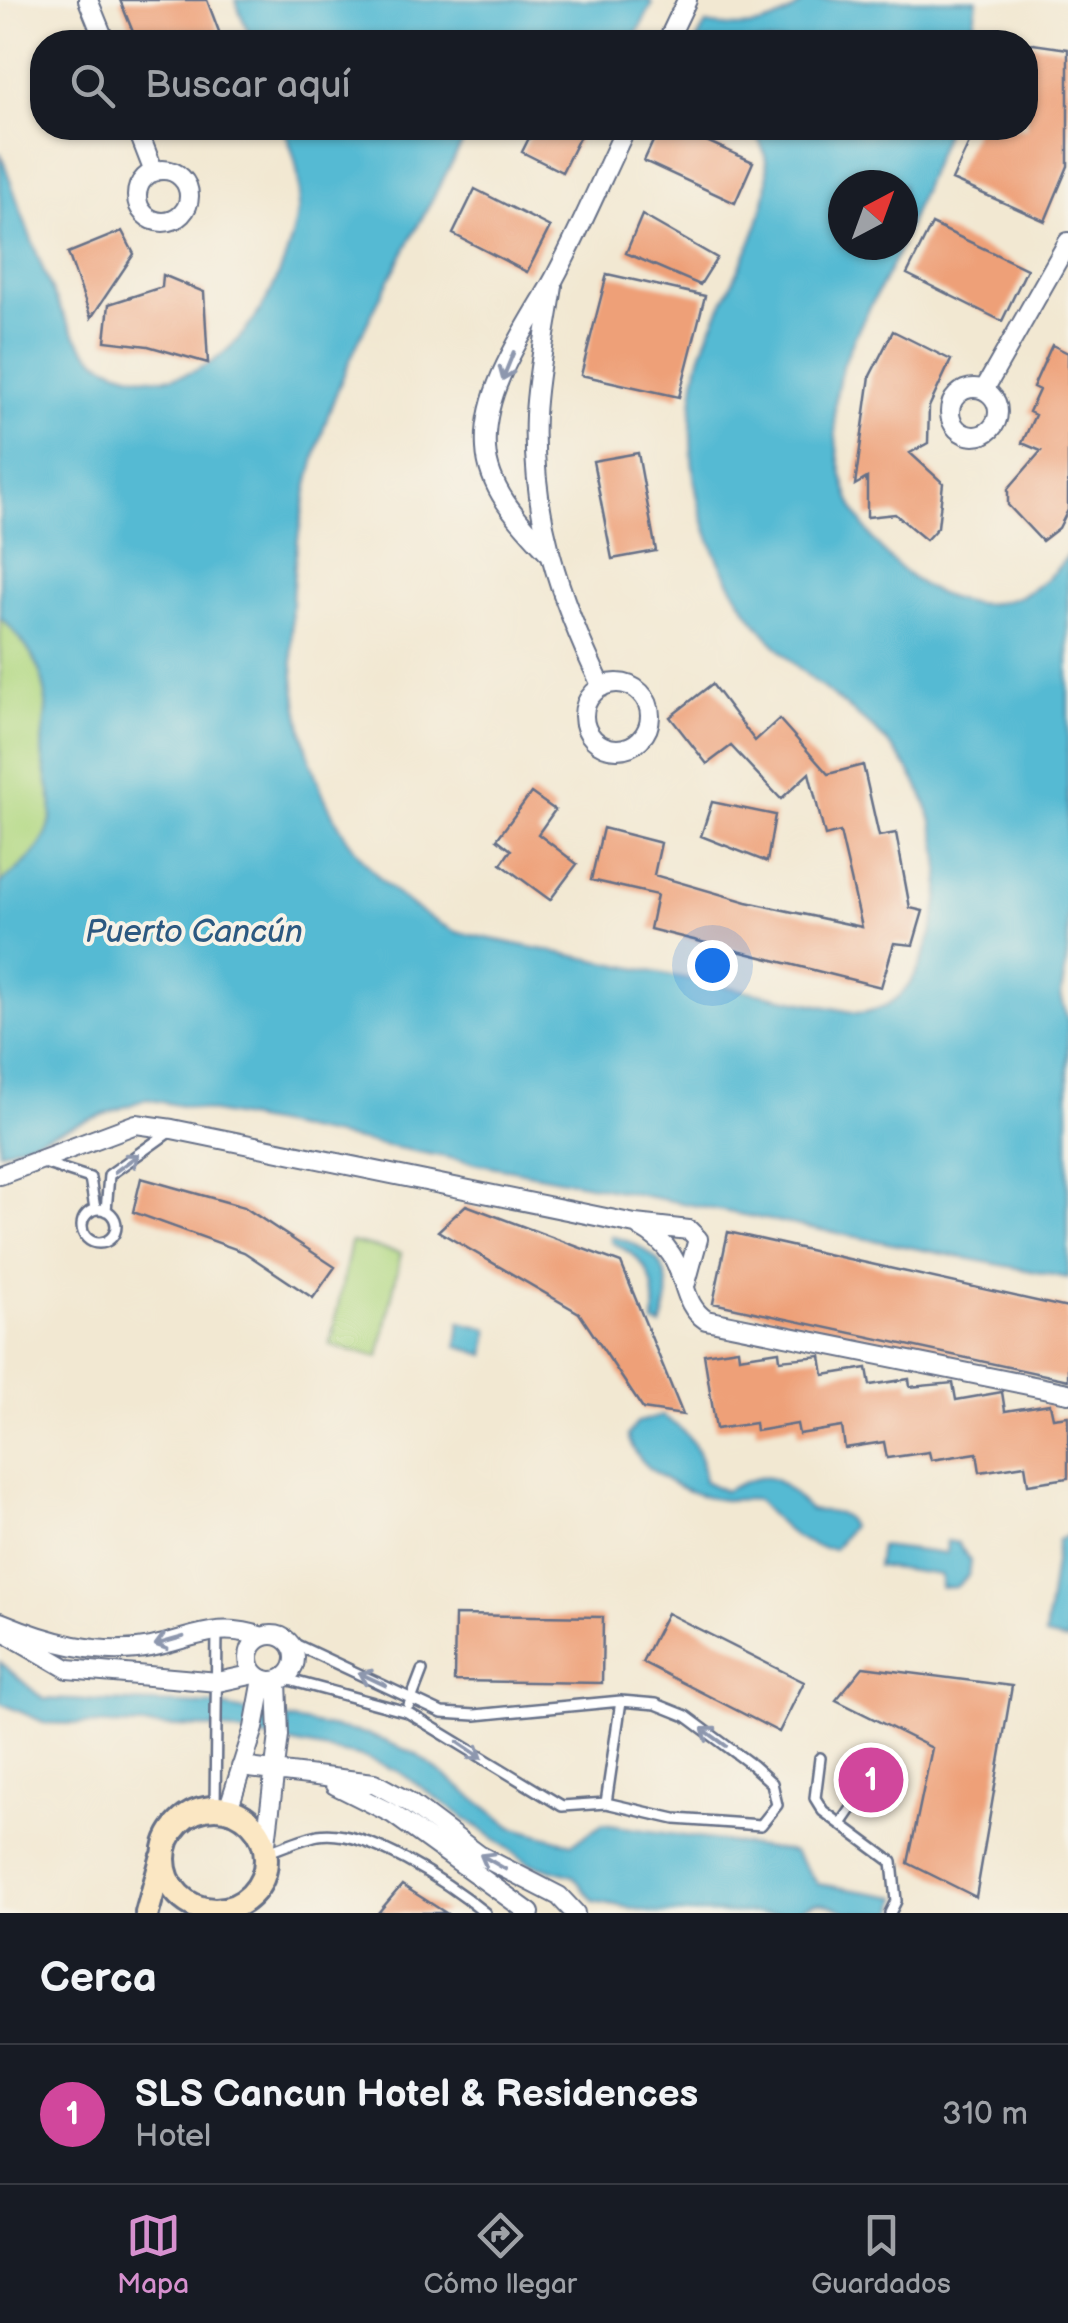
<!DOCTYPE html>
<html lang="es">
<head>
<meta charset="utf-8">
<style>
  :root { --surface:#171b24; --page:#242831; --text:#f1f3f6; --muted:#9ea1a6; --line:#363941; --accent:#d690ce }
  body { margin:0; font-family:"Balsamiq Sans",sans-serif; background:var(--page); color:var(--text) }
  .compass { position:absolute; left:828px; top:170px; width:90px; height:90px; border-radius:50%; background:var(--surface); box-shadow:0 2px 8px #0004; rotate:41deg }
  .you { position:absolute; left:712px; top:965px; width:35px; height:35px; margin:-25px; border:8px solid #fff; border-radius:50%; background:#1a73e8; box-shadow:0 0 0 15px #1a73e833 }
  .badge { display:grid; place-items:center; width:65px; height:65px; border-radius:50%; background:var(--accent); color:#fff; font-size:32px; font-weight:700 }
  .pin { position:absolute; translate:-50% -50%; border:5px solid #fff; box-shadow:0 2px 10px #0006 }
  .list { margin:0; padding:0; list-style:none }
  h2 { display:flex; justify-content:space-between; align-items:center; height:130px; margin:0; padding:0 40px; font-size:42px }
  h2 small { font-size:32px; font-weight:400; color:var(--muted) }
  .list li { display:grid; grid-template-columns:65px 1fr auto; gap:30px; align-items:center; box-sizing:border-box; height:140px; padding:0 40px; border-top:2px solid var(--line) }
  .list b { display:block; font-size:38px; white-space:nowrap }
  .list p { margin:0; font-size:32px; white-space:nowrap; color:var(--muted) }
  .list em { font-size:32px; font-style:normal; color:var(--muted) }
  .icon { flex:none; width:55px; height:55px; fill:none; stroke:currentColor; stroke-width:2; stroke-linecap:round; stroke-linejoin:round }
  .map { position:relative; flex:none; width:1068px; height:1913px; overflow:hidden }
  .search { position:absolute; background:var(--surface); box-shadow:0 2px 8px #0004; left:30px; right:30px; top:30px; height:110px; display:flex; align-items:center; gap:25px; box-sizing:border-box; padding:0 35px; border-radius:40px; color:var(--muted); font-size:38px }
  .sheet { height:270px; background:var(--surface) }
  nav { display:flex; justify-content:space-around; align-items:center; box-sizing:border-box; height:140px; border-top:2px solid var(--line); background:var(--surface); font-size:28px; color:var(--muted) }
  nav a { display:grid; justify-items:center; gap:5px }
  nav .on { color:var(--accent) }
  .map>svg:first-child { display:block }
  .green { fill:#b1d882; stroke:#668470; stroke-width:2.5 }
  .water { fill:#54bad3; stroke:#387498; stroke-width:2.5 }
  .building { fill:#eea078 }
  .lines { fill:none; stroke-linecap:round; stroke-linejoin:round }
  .lane-casing { stroke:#667087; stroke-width:14 }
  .street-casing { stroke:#667087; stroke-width:22 }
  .secondary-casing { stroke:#667087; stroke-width:28 }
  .lane { stroke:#fff; stroke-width:9 }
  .street { stroke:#fff; stroke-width:18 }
  .secondary { stroke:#fbe7c3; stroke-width:22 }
  .oneway { stroke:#8d97ae }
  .labels { text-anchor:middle; stroke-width:8; stroke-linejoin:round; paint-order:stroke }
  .water-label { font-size:32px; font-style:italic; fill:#2c5981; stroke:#f7f3e8 }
</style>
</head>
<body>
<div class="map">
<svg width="1068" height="1913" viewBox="0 0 1068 1913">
  <rect width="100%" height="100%" fill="#f7f3e8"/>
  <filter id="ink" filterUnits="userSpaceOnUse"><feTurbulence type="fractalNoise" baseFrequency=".01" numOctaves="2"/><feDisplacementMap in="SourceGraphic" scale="20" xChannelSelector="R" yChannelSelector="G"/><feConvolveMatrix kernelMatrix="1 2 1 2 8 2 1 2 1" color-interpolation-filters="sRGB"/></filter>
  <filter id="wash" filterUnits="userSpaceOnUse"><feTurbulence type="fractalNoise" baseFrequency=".0048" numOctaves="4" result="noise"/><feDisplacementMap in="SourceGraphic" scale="40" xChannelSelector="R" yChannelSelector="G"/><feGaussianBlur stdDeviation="2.25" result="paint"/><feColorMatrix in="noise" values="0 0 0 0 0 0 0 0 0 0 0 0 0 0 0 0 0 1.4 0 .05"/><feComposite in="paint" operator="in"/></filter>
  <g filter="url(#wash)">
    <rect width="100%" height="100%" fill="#f2e8d2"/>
    <path class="green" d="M0,617C26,641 49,674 46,711C45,726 40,743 43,758C47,783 58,807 47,833C38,855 18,869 0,884Z
      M351,1242L401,1253L379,1357L330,1345Z"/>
    <path class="water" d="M235,0H650L652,5L632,42H586L554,34L523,42H252Z
      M806,0H977L971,42H696L706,24C745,31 776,27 806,0Z
      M284,128H470C423,220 359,324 326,421C268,595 266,842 456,932L857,1013C895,1010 912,988 925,953C955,874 939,790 876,731C846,704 811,682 783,653C755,625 731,589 715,552C690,495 685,427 698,366C713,297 805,188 750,128H947L903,239V185H843V245H901C880,296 837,351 835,407C834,441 840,481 855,511C899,595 1002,647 1068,555V950L1061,995L1068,1022V1278L146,1099L0,1152V884C18,869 38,855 47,833C58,807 47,784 43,758C40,743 45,726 46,711C49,674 26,641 0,617V152C18,200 55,320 89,353C105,368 123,374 144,377C235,392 295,269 299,194C300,170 292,149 284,128Z
      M611,1236C662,1250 678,1274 661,1326L654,1323C657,1281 650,1260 611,1242Z
      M460,1322L489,1329L485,1355L457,1346Z
      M662,1416C689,1431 703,1450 704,1481L725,1491C773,1467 774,1476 810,1510C827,1513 843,1507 851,1527L834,1549C797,1547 780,1524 757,1500C745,1498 736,1500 724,1500C690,1497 636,1471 628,1435L638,1422Z
      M1068,1535V1641L1045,1636L1058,1540Z
      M947,1541L958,1543L970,1561L968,1576L956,1587L941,1588V1575L877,1566L880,1546L946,1554Z
      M0,1662L43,1699L214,1705L367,1734L416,1754L512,1827L572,1844L603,1824L794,1852L818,1884L898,1897L895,1913C882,1913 860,1913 847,1912C828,1904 814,1897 796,1913H656L594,1901L573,1876L529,1863L398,1771L363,1757L217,1728L46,1723L0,1703Z"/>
    <g id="blocks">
      <path class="building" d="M120,0H207L223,42H137Z
        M1026,43L1068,49V166L1045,221L952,180L976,128H1026Z
        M534,128H584L562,172L522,152Z
        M659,128H678L753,162L735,203L644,161Z
        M475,189L550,227L527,272L453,234Z
        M642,215L717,258L700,285L626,253Z
        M932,224L1027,269L1002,321L907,274Z
        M122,231L134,254L91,318L68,253Z
        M607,274L705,296L679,397L581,375Z
        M163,275L204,292L208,363L148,346L105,341L109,304L162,287Z
        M893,331L951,360L929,407L928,443L910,453L943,483L938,527L926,540L895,514L867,517V478L855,485L870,376Z
        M1052,345L1068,353V510L1059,528L1042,541L1008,505V489L1041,451L1022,443L1035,415L1029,412L1039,390L1033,387Z
        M638,453L656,551L612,559L593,461Z
        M712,684L755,741L779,719L828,774L863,765L879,836L896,833L910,908L923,911L913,945L894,943L881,987L650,929L657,895L591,880L603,828L661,843L654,875L747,902L862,927L840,832L825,836L809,773L781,799L731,746L707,764L670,717Z
        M531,793L555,810L538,834L577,864L550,900L501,864L511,850L497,839Z
        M712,802L775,815L767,862L701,836Z
        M141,1178L244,1207L335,1267L313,1298L244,1252L133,1212Z
        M466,1205L621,1263L683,1415L643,1409L579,1313L438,1231Z
        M728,1232L1068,1308V1380L713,1303Z
        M738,1349L739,1357L779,1351L780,1360L821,1356L824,1375L867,1368L870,1385L909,1379L910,1387L953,1383L956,1400L1002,1392L1005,1411L1050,1404L1053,1418L1068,1416V1478L1028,1484L1025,1465L980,1472L977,1453L931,1460L929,1452L887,1458L884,1442L845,1448L842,1427L799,1434L797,1424L756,1431L755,1423L716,1429L704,1354Z
        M667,1613L804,1682L779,1732L642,1662Z
        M455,1615L603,1617L602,1683L454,1681Z
        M863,1667L1012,1686L976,1897L908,1863L932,1748L836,1700Z
        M402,1885L446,1913H378Z"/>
    </g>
  </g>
  <g filter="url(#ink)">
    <use href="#blocks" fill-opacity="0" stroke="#667087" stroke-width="2.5"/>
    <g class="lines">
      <g class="lane-casing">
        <path id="lane" d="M44,1163L90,1178L95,1209
          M82 1226a17 17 0 1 1 34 0a17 17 0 1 1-34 0Z
          M106,1211L109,1175L172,1130
          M282,1678L407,1712L562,1806L606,1803L675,1819L761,1825L777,1805L772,1783L752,1765L686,1716L656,1704L621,1701L475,1715L442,1713L284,1639
          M409,1705L422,1671
          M820,1758L815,1798L823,1811L892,1862L896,1901L890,1913
          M852 1779a19 19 0 1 1 38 0a19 19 0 1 1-38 0Z
          M606,1803L621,1701
          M215,1808L217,1631
          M841,1824L861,1795
          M266,1853C282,1847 300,1839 318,1835C365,1827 450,1884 485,1913"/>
      </g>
      <g class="street-casing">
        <path id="street" d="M88,0L105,42
          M667,42L687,0
          M137,128L154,172
          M137 196a26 26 0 1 1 52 0a26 26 0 1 1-52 0Z
          M553,286C547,328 537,372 535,415C531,515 559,598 602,687
          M950 412a24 24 0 1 1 48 0a24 24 0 1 1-48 0Z
          M984,390L1068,242
          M547,551C520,522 488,490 486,448C482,388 527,328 554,279C580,230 602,178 626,128
          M584 716a33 33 0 1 1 66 0a33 33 0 1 1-66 0Z
          M0,1175L136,1124L172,1129L635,1224L689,1230L698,1239L686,1283
          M640,1227C695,1257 673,1298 706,1320L1068,1393
          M0,1622C48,1642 99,1657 151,1647C195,1638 216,1621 263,1637
          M8,1634L68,1669L218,1682L255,1674
          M249 1658a23 23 0 1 1 46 0a23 23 0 1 1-46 0Z
          M241,1767L374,1783L407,1801L479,1855L559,1896L575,1913
          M335,1785L393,1814L530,1913
          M228,1810L254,1728L263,1679
          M265,1851L279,1735L277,1681"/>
      </g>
      <g class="secondary-casing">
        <path id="secondary" d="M164 1859a51 51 0 1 1 102 0a51 51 0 1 1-102 0Z
          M147,1913L162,1859"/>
      </g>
      <use href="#lane" class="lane"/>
      <use href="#street" class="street"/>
      <use href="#secondary" class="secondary"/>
    </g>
    <defs><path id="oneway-shaft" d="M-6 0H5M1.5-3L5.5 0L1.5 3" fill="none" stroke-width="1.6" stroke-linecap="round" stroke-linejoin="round" transform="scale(2.5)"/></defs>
    <g class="oneway">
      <use href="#oneway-shaft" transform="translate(508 366) rotate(112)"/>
      <use href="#oneway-shaft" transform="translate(127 1163) rotate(-36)"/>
      <use href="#oneway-shaft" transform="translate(169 1641) rotate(164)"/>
      <use href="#oneway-shaft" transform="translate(372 1679) rotate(-155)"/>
      <use href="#oneway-shaft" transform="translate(714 1737) rotate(-144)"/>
      <use href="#oneway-shaft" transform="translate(470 1750) rotate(34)"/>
      <use href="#oneway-shaft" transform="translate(493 1862) rotate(-150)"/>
    </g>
  </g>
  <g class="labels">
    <g class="water-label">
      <text x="194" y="942">Puerto Cancún</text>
    </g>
  </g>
</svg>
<svg class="compass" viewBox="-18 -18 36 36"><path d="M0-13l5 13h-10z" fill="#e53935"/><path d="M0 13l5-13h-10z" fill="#9ea1a6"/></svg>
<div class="you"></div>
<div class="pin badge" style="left:871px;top:1780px;background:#d1479c">1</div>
<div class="search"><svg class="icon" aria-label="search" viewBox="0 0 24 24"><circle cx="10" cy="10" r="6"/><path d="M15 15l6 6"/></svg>Buscar aquí</div>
</div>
<section class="sheet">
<h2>Cerca<small></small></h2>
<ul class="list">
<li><span class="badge" style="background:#d1479c">1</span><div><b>SLS Cancun Hotel &amp; Residences</b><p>Hotel</p></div><em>310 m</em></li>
</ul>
</section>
<nav>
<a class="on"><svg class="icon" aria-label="map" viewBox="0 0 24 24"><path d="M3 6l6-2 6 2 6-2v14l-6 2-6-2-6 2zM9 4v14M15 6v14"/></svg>Mapa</a>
<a><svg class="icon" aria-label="directions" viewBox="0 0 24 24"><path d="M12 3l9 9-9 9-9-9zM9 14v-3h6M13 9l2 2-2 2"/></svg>Cómo llegar</a>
<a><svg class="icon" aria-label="saved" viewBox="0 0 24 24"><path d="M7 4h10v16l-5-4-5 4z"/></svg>Guardados</a>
</nav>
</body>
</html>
